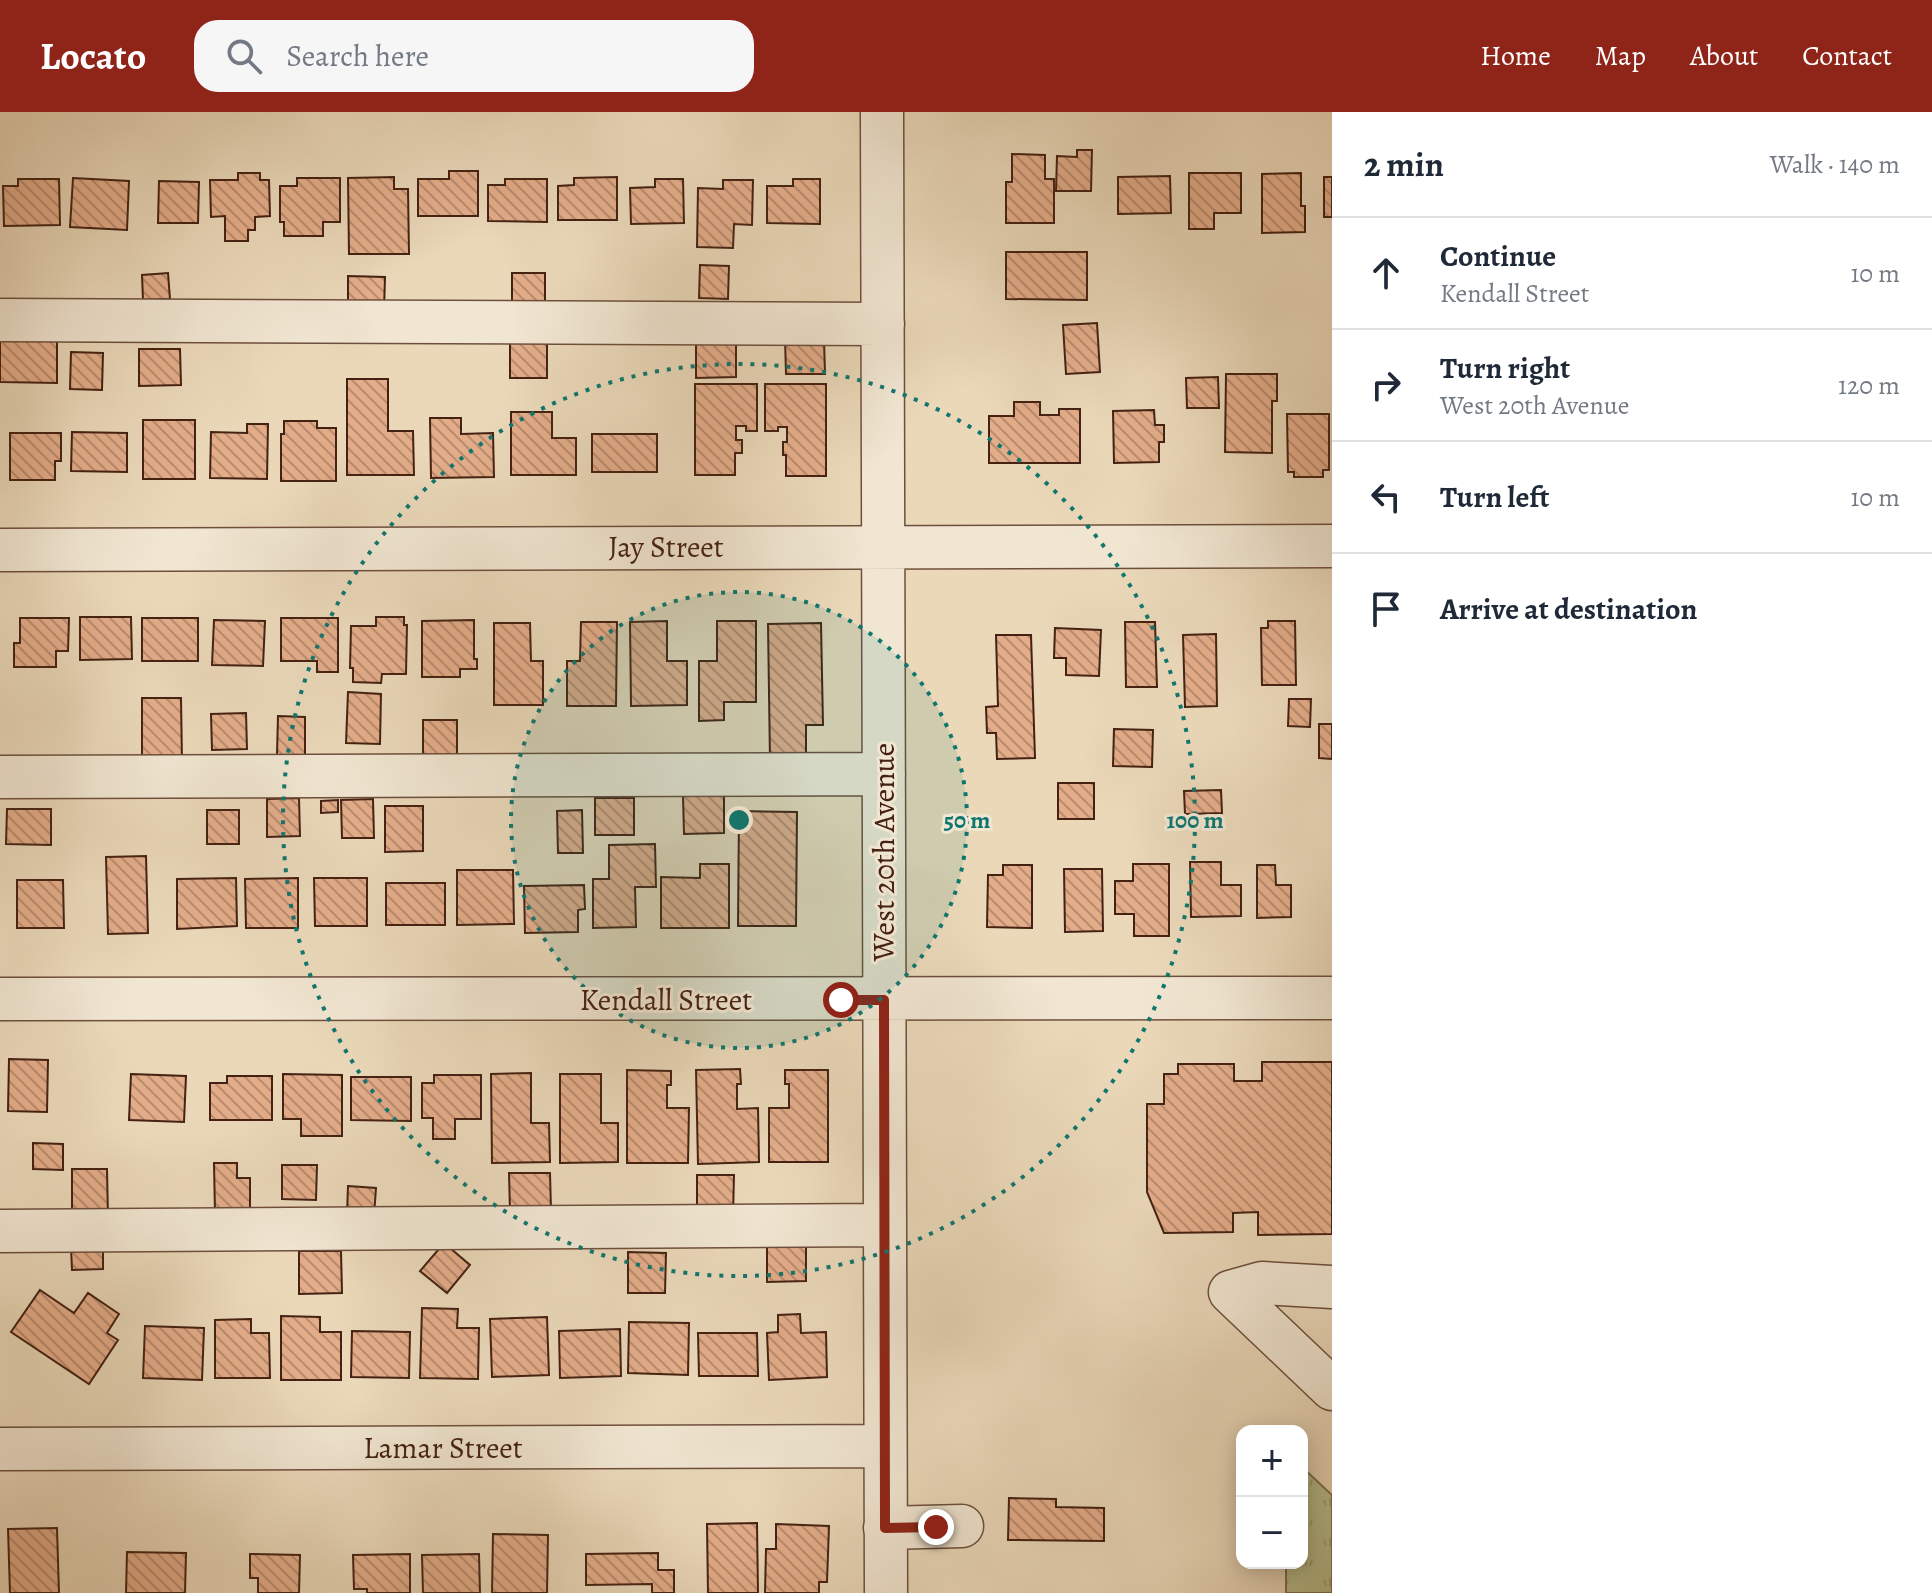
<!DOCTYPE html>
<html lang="en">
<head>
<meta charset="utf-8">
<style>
  :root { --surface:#fff; --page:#f6f6f7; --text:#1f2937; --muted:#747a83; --line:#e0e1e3; --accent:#8f2418 }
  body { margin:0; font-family:Alegreya,serif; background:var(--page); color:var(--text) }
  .controls { position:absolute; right:24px; bottom:24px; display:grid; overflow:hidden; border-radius:16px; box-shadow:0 4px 20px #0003 }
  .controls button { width:72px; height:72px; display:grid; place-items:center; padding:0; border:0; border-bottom:2px solid var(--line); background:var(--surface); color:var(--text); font:40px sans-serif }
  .stop { position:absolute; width:24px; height:24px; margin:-18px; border:6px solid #8f2418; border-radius:50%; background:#fff }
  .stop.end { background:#8f2418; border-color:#fff; box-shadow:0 2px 8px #0008 }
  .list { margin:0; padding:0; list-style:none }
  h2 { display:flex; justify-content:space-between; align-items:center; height:104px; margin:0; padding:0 32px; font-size:34px }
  h2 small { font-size:26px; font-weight:400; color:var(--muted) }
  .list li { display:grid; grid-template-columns:52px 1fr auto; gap:24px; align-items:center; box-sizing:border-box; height:112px; padding:0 32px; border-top:2px solid var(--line) }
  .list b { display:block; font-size:30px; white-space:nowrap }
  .list p { margin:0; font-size:26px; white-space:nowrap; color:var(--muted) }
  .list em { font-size:26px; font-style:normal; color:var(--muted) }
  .icon { flex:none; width:44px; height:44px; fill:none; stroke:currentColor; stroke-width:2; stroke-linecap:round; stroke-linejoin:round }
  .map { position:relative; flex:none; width:1332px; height:1481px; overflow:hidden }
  header { display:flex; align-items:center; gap:48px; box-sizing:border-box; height:112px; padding:0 40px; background:var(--accent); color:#fff }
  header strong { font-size:38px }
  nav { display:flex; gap:44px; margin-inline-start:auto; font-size:28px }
  .search { width:560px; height:72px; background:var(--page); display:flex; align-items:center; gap:20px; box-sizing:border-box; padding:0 28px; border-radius:24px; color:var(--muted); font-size:30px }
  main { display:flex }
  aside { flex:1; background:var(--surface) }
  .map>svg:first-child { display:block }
  .grass { fill:url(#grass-tufts); stroke:#7e7050; stroke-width:2 }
  .building { fill:url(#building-back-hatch); stroke:#442112; stroke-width:2 }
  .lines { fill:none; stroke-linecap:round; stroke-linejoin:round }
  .minor-casing { stroke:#6e4f3c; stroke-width:45 }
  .minor { stroke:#f1e6d2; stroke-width:42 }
  .route { stroke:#8f2418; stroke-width:10 }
  .ring { fill:none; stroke:#0f766e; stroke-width:4; stroke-dasharray:4 8 }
  .labels { text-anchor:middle; stroke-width:6; stroke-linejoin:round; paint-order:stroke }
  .street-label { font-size:30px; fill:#442112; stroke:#f1e6d2 }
  .centre { fill:#0f766e; stroke:#f1e6d2; stroke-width:4 }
  .ring-label { font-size:24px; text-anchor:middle; font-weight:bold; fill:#0f766e; stroke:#f1e6d2; stroke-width:6; stroke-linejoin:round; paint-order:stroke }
</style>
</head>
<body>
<header>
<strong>Locato</strong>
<div class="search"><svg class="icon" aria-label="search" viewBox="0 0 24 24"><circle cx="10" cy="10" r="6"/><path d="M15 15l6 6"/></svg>Search here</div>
<nav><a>Home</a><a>Map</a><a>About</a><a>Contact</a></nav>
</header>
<main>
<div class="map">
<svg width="1332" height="1481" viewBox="0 0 1332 1481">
  <defs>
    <pattern id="grass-tufts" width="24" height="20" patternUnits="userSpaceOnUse" patternTransform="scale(2)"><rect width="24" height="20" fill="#b8be8e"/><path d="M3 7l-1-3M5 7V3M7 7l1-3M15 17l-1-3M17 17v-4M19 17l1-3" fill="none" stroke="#9fa379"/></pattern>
    <pattern id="building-back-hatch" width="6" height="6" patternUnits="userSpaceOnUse" patternTransform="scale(2)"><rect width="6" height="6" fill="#e4ad8a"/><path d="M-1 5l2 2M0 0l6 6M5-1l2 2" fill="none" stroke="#ba8c6f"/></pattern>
  </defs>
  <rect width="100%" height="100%" fill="#ead8b9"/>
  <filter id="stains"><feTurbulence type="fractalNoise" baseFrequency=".0025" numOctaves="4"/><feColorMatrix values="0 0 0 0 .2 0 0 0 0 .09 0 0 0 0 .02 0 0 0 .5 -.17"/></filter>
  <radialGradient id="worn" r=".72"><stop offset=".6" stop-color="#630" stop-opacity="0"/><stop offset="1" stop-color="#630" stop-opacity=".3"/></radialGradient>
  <path class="grass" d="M1302,1355L1332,1383V1481H1286V1451H1302Z"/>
  <path class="building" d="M1077,38H1092L1091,79H1056L1057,44L1077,45Z
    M1012,42L1045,43V67H1054V111H1006V70H1012Z
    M449,59H478V104H418V67H449Z
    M238,61H260V68H269L270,104L255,105V118H248V129H225V104L211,105L210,68H238Z
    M1189,61H1241V101H1214V117H1189Z
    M1301,61V94H1305V120L1262,121V62Z
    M1170,64L1171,101L1118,102V65Z
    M394,65V77H408L409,142H349L348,66Z
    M617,65V108H558V74L574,73V66Z
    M1324,65H1332V105H1324Z
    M73,66L129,69L127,118L70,115Z
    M297,66H340V110H323V124H284V110H280V74H297Z
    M18,67H59L60,113L4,114L3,74H18Z
    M505,67H547V110L488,109V73H505Z
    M655,67H683L684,111L631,112L630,76L655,75Z
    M793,67H820V112L767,111V74H793Z
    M723,68H753L752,113L734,112L733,136L697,135L698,76L723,77Z
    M159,69L199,70L198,111H158Z
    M1006,140H1087V188L1006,187Z
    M700,153L729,154L728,187L699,186Z
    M168,161L170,187L143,188L142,163Z
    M512,161H545V196H512Z
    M348,164L385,165L384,199H348Z
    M1097,211L1100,260L1066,262L1063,213Z
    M0,225H57V271L0,270Z
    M785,227H824L825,262H786Z
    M510,229L547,230V266H510Z
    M736,229V265L696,266V230Z
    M139,237H180L181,273L139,274Z
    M71,240L103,241L102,278L70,277Z
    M1226,262H1277V289H1272V341L1225,340Z
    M1218,265L1219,296H1187L1186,266Z
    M347,267H388V319H413L414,363H347Z
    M695,272H757V319H746V314H736V328H742V341H735V363H695Z
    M765,272H826V364H786V343H783V330H787V315H778V319H765Z
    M1014,290H1040V303H1059V297H1080V351H989V304H1014Z
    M1154,298L1155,313H1164V330H1159V350L1114,351L1113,299Z
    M511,300H552V326H576V363H511Z
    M1287,302H1329V358H1323V365H1294V360H1288Z
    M430,306H461V322L493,321L494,365L431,366Z
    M143,308H195V367H143Z
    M284,309H317V316H336V369H281V322H284Z
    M247,312H268L267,367L210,366L211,320L247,321Z
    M72,320L127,321V360L71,359Z
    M10,321H61V349H55V368H10Z
    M592,322H657V360H592Z
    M80,505H131L132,547L80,548Z
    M376,505H404V513H407L406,562H382L381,571L353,570V556H350L351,514H376Z
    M20,506H69L68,539H56V555H14V531H20Z
    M142,506H198V549H142Z
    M281,506H338V560H317V549H281Z
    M214,508L265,509L263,554L212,553Z
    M474,508V547H477V557H460V565H422V509Z
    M667,509V549H687V593L631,594L630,510Z
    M717,509H756V590H724V608L699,609V549H717Z
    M1268,509H1295L1296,573H1262L1261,516H1268Z
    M581,510H617L616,594H567V549H580Z
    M1125,510H1155L1157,575H1126Z
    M494,511H530L531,549H543V593H494Z
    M821,511L823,613H806V648H770L768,512Z
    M1055,516L1101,518L1099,564L1066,563V546H1054Z
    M1216,522L1217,594L1185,595L1183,523Z
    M996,523H1031L1035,646L997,647L996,621H987L986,595L998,594Z
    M348,580L381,582L380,632L346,631Z
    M142,586H181L182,650L142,651Z
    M1289,587H1311L1310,615L1288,614Z
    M246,601L247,637L212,638L211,602Z
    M278,604L305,605V644L277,643Z
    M423,608H457V645H423Z
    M1319,612H1332V647L1319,646Z
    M1114,617L1153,618L1152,655L1113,654Z
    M1058,671H1094V707H1058Z
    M1221,678L1222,701L1185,702L1184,679Z
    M683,684H724V721L684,722Z
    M299,686L300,724L267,725V687Z
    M595,686H634V723H595Z
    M373,687L374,726H342L341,688Z
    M338,688V700L321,701V689Z
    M385,694H423V739L385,740Z
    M7,697H51V733L6,732Z
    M207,698H239V732H207Z
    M582,698L583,741H558L557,699Z
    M739,699L797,700L796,814H738Z
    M655,732L656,775H635L636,815L593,816V767H609V733Z
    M146,744L148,821L108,822L106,745Z
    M1190,750H1221V773H1241V804L1191,805Z
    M700,752H729V816H661V765L700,766Z
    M1133,752H1169V824H1134V802H1115V769H1133Z
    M1003,753H1032V816L987,815L988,763H1003Z
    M1257,753H1275L1276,773H1291V805L1257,806Z
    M1064,757H1102L1103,819L1065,820Z
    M457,758H513L514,812L457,813Z
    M236,766L237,814L177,817V767Z
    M298,766V816H246L245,767Z
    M314,766H367V814H315Z
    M17,768H63L64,816H17Z
    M386,771H445V813H386Z
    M584,773L585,797L578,798V820L525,821L524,774Z
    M9,947L48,948L47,1000L8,999Z
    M1262,950H1332V1122L1258,1123V1100L1233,1101V1120L1164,1121L1147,1080V992H1164V962H1178V952H1234V969H1262Z
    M740,957L741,972H737V997L758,996L759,1050L698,1052L696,958Z
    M627,958L671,959V973H667V996H689L688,1051H627Z
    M785,958H828V1050H769V996H789V972H785Z
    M531,961V1011H549L550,1050L492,1051L491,962Z
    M131,962L186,964L184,1010L129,1008Z
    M283,962L342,963V1024H301V1007H283Z
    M560,962H601V1011H618V1050L560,1051Z
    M434,963H481V1007H455V1027H433V1006H422V971H434Z
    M227,964H272V1008H210V971H227Z
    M351,965H411V1009L351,1008Z
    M33,1031L63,1032V1058L33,1057Z
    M214,1051H237V1066H250V1101H215Z
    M282,1053H317L316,1088L282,1087Z
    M72,1057H107L108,1106L72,1107Z
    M509,1061H550L551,1098L510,1099Z
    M697,1063H734L733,1103L697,1102Z
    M348,1074L376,1076L374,1104L347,1103Z
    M444,1131L470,1153L447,1181L420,1159Z
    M806,1131V1169L767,1170V1132Z
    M103,1135V1157L72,1158L71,1136Z
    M299,1139H341L342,1181L299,1182Z
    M628,1140L666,1141L665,1181H628Z
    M40,1178L74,1201L88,1181L119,1202L107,1221L118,1228L89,1272L11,1220Z
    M422,1196L458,1197L457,1216H479L478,1267L420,1266Z
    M800,1202L801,1221L826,1220L827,1265L769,1268L767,1221L778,1220V1203Z
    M281,1204L320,1205V1220H341V1268H281Z
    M547,1205L549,1263L492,1265L490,1207Z
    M251,1207V1221H269L270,1266H215V1208Z
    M629,1210L689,1211L688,1263L628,1261Z
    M145,1214L204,1216L202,1268L143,1266Z
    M620,1217L621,1264L560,1266L559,1219Z
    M352,1219L410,1220L409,1266L351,1265Z
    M698,1221H757L758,1264H699Z
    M1009,1386L1056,1387V1395L1104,1396V1429L1008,1428Z
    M757,1411L758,1481H708L707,1412Z
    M776,1412L829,1414L827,1470H819V1481H765L766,1437H776Z
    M57,1416L59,1481H10L8,1417Z
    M493,1422L548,1423L547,1481H492Z
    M127,1440L186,1441L185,1481H126Z
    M658,1441V1458H674V1481H652V1472L586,1473V1442Z
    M250,1442L300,1443L299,1481H258V1466H250Z
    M410,1442V1481H367V1477H354L353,1443Z
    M479,1442L480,1481H423L422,1443Z"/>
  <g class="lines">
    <g class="minor-casing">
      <path id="minor" d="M882,0L886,1481
        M0,208L883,212
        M0,438L1332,434
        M0,665L884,662
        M0,887L1332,886
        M0,1119L885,1113
        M1332,1175L1262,1171L1230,1180L1332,1277
        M0,1337L885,1334
        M885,1416L962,1414"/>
    </g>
    <use href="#minor" class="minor"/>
  </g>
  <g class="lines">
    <path class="route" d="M841,888H884L885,1416L936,1415"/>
  </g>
  <circle cx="739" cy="708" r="228" fill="#0f766e" fill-opacity=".12"/>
  <g class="ring">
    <circle cx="739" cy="708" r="228"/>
    <circle cx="739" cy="708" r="456"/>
  </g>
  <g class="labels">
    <g class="street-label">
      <text x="666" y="445">Jay Street</text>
      <text transform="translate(884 740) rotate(-90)" y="10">West 20th Avenue</text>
      <text x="666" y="898">Kendall Street</text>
      <text x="443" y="1346">Lamar Street</text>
    </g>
  </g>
  <circle cx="739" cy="708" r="12" class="centre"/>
  <g class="ring-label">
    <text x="967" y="716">50 m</text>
    <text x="1195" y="716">100 m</text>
  </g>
  <rect width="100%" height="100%" filter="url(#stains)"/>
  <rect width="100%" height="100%" fill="url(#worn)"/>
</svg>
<div class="controls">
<button>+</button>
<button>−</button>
</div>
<div class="stop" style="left:841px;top:888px"></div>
<div class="stop end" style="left:936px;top:1415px"></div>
</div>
<aside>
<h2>2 min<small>Walk · 140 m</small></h2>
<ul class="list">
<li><svg class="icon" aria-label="ahead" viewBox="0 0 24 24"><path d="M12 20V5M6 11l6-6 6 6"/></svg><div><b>Continue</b><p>Kendall Street</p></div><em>10 m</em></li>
<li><svg class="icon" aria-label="right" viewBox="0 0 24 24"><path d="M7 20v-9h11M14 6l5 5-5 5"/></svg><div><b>Turn right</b><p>West 20th Avenue</p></div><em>120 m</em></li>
<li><svg class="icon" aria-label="left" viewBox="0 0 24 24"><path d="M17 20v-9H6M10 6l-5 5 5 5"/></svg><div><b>Turn left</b></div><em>10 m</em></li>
<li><svg class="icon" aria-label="arrive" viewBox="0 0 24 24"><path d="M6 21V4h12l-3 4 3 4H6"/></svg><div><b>Arrive at destination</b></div></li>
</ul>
</aside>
</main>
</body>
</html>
